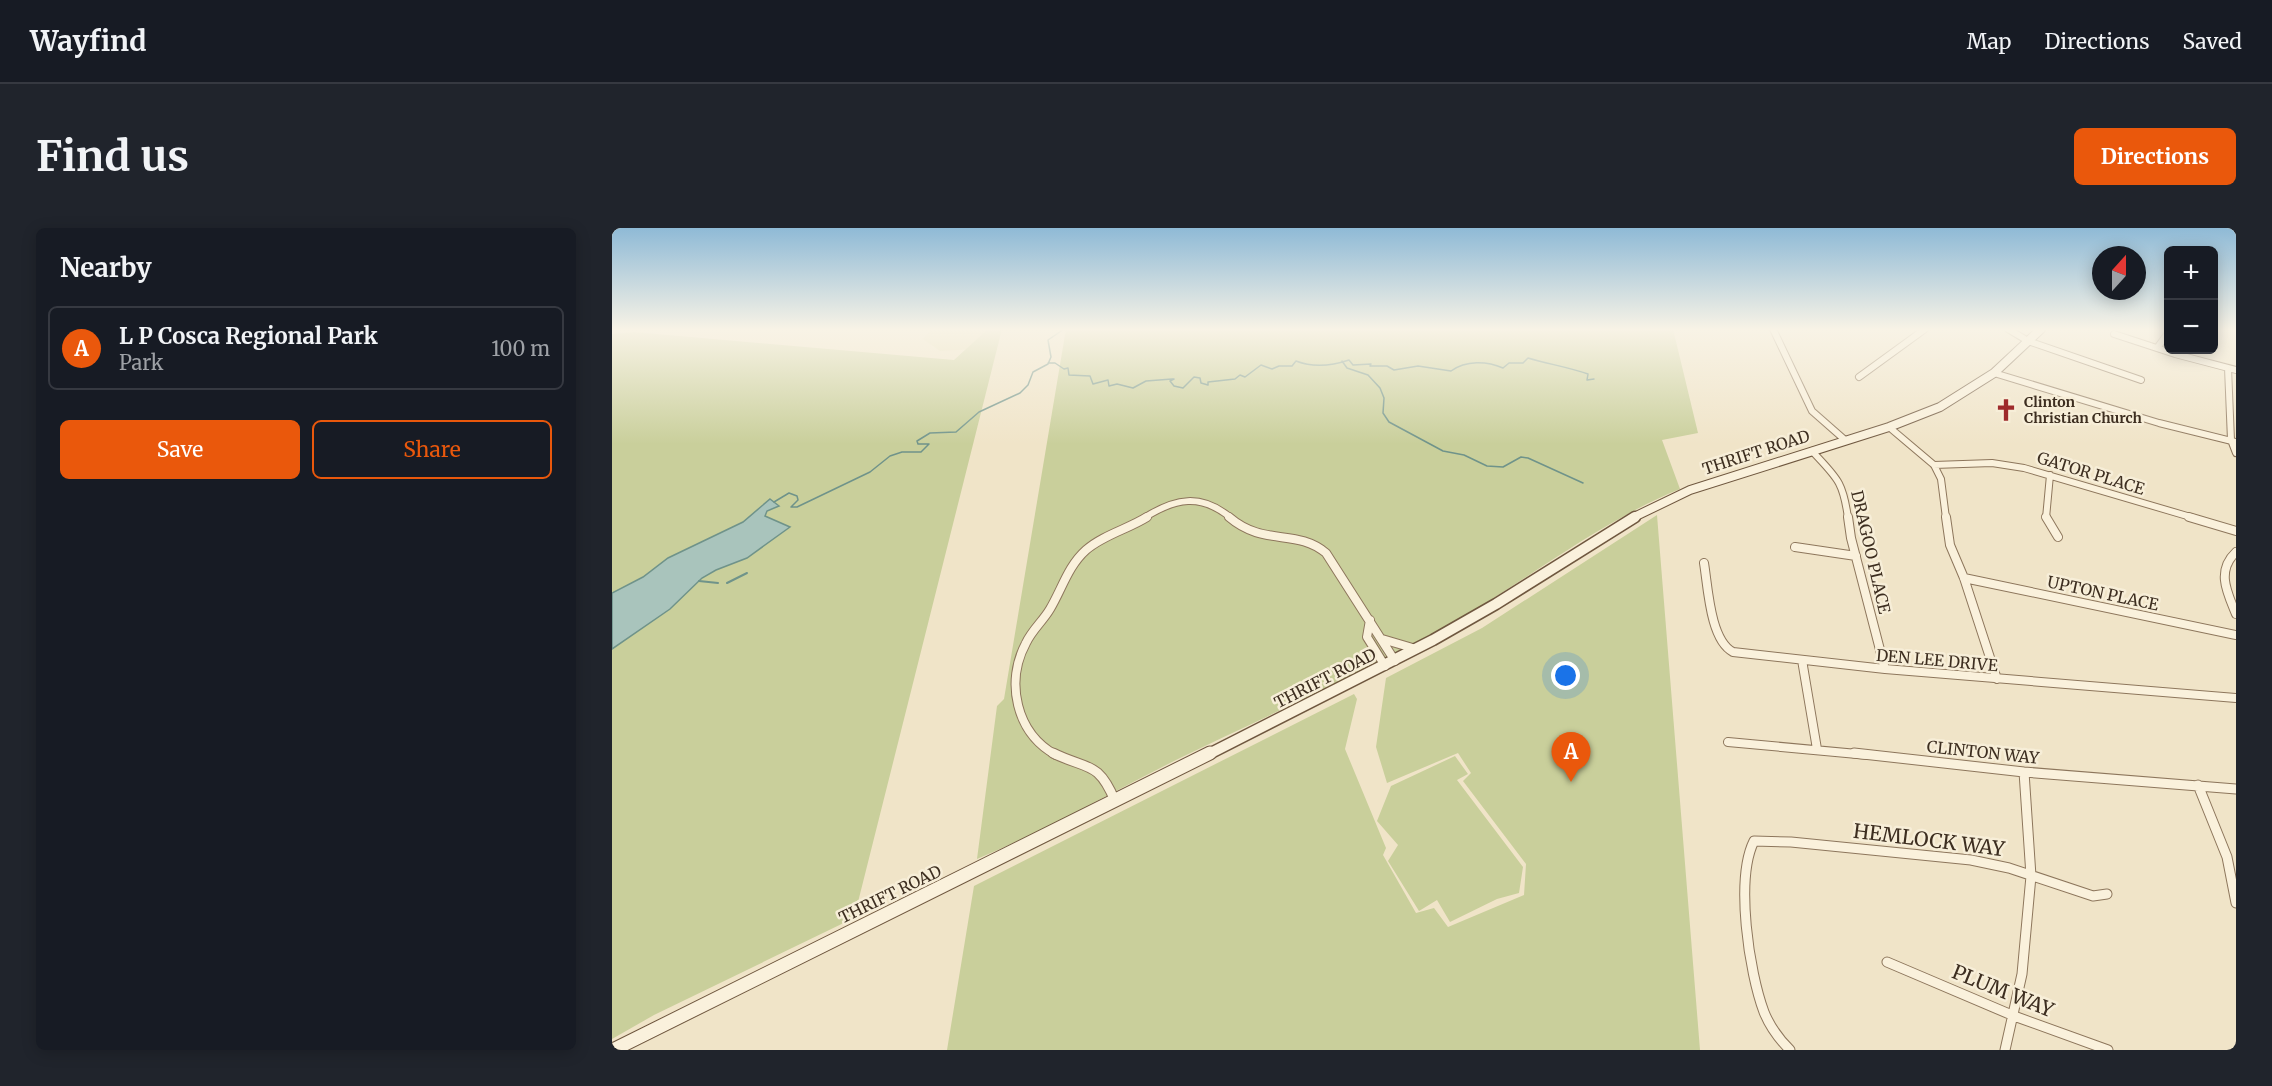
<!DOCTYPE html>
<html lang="en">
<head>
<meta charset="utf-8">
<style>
  :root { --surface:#171b24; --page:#20242c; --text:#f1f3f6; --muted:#9ea1a6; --line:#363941; --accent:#ea580c }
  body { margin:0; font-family:Merriweather,serif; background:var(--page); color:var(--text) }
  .controls { position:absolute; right:18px; top:18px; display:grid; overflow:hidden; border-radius:9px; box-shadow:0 3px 15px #0003 }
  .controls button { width:54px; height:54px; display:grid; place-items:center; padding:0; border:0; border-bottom:2px solid var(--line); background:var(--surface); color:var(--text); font:30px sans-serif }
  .compass { position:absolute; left:1480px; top:18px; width:54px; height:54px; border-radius:50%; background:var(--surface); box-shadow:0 3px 15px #0003; rotate:21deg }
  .you { position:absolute; left:954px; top:448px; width:21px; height:21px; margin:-15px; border:4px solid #fff; border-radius:50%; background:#1a73e8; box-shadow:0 0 0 9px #1a73e833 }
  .badge { display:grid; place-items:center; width:39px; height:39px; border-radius:50%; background:var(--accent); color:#fff; font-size:20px; font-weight:700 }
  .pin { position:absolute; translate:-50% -50px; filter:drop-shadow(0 2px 3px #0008) }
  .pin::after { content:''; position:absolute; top:32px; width:21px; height:18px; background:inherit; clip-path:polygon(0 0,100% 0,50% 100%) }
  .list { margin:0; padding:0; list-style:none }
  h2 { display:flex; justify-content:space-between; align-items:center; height:78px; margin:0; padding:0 24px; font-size:26px }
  h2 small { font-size:20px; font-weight:400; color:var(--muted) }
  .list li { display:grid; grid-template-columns:39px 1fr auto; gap:18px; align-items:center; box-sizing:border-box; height:84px; margin:0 12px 12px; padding:0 12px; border:2px solid var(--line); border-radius:9px }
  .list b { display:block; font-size:22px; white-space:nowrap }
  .list p { margin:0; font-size:20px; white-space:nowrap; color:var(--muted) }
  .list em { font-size:20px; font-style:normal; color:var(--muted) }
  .actions { display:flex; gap:12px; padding:18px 24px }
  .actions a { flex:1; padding:14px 0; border:2px solid var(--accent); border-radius:9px; text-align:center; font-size:21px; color:var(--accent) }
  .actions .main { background:var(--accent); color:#fff }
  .map { position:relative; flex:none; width:1624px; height:822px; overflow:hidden; border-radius:9px }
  header { display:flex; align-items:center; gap:36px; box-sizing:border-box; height:84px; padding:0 30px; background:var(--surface); border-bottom:2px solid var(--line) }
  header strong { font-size:28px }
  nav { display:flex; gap:33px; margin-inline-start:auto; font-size:21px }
  .intro { display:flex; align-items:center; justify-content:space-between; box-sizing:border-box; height:144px; padding:0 36px }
  h1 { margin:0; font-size:42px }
  .button { padding:15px 27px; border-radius:9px; background:var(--accent); color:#fff; font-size:21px; font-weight:700 }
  main { display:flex; gap:36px; padding:0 36px }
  aside { flex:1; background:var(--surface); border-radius:9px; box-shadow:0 3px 15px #0003 }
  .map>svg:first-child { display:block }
  .farmland { fill:#e6deb5 }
  .green { fill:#c9cf9b }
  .water { fill:#a9c4bc; stroke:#6f938a; stroke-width:1.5 }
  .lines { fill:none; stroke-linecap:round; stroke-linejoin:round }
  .stream-far1 { stroke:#6f938a; stroke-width:1.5 }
  .stream { stroke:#6f938a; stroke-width:2 }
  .street-far2-casing { stroke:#8d765c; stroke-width:8 }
  .street-far1-casing { stroke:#8d765c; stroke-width:10 }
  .street-casing { stroke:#8d765c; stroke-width:11 }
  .secondary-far2-casing { stroke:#6f573f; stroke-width:10 }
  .secondary-far1-casing { stroke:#6f573f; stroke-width:13 }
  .secondary-casing { stroke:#6f573f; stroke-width:15 }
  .street-far2 { stroke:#faf1dc; stroke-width:6 }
  .street-far1 { stroke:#faf1dc; stroke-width:8 }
  .street { stroke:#faf1dc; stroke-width:9 }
  .secondary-far2 { stroke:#faf1dc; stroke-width:8 }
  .secondary-far1 { stroke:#faf1dc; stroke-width:10 }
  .secondary { stroke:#faf1dc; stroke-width:13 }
  .labels { text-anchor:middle; stroke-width:5; stroke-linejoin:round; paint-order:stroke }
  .far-poi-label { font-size:14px; font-weight:bold; fill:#3d2e20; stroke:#f7eed8; text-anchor:start }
  .street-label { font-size:16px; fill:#3d2e20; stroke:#f7eed8 }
  .near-street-label { font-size:20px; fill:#3d2e20; stroke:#f7eed8 }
</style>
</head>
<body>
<header>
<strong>Wayfind</strong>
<nav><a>Map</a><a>Directions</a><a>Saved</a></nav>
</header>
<div class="intro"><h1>Find us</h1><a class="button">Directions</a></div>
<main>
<aside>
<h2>Nearby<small></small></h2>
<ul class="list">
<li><span class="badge">A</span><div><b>L P Cosca Regional Park</b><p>Park</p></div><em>100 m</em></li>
</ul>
<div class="actions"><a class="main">Save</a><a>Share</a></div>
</aside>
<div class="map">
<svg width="1624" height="822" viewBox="0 0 1624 822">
  <rect width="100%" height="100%" fill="#f0e4c8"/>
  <path class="farmland" d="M320,101H381L362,121L328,123L311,111Z"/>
  <path class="green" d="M376,101H390L242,690L42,787L0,811V106L22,104L342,132Z
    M454,101H1061L1086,205L1050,212L1068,261C987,294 917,351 841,395C752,445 656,487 564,532C498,565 435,602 365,631L385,478L392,471Z
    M1045,287L1088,822H335L362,658L742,466L745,471L733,521L774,620L771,627L804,685L822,680L836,699L912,667L914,636L851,553L859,545L846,525L775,555L764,519L774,450L870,400Z
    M843,528L856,546L845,552L911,639L907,665L885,671L838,694L825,672L807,683L776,633L786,617L765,593L779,558Z"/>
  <path class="water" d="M158,271L167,278L155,283L153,288L178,299L135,330L104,342L90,350L58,381L0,421V365L31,349L56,330L131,294Z"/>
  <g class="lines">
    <path class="stream-far1" d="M730,133L735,140L756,147L768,160L772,170L771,185L777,194L831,223L852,227L875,238L891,239L909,229L916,230L971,255
      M436,135H443L452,141L456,140L457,147L478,148L481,156L496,152L497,158L505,156L521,160L534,153L560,151H562L558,153L562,158L571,160L582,149L588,150L589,155L596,157V154L623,151L628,147L633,149L649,137L660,141L667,138H680L684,133C702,140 719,138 737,132L741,137L759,136L758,138H775L782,142L806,138L839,143C854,132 875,133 891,140L897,135H911L916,130C936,136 956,139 976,146L975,152L982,151
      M162,274L177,265L185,268L186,272L179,279H185L258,244L278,228L290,224H309L317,216H306L305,213L318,205L344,204L367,184L408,165L416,157L421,144L436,136L439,129L436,112L452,101"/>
    <path class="stream" d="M87,353L106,355
      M115,355L135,345"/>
    <g class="street-far2-casing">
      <path id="street-far2" d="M1161,101L1200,183L1233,212
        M1396,101L1416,113L1529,152
        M1502,106L1563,126L1624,142
        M1545,120L1556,105
        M1616,140L1619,212L1624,225
        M1382,145L1547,195L1624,214
        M1247,149L1313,101
        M1277,199L1322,237L1329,251L1334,290
        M1200,223C1225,250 1231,253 1236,290
        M1322,237L1380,235L1412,240L1582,290
        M532,290C563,270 589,265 619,290
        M1434,290L1438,247"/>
    </g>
    <g class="street-far1-casing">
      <path id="street-far1" d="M617,289C652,319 684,300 714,325L783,433
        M1236,289L1239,310L1273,441
        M1334,289L1338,317L1352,350L1385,451
        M1434,289L1446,309
        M1577,289L1624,303
        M1183,319L1244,328
        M1624,324C1604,343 1615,364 1624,386
        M1092,335C1096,359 1098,412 1121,424L1273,441L1624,470
        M1352,350L1624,407
        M758,392L755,409L773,438
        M770,411L804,421
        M1190,432L1205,521
        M1116,514L1256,527
        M444,527C404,505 393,454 414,415C420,402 431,393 438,381C450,361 456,338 474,322C491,307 516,301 535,289"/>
    </g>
    <g class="street-casing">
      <path id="street" d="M441,525C475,542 486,532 503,573
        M1242,525L1412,544L1624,561
        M1586,557L1615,629L1624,675
        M1275,734L1402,788L1496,822
        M1178,822C1167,811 1158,799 1152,784C1137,744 1123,651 1142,613L1179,614L1359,632L1397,640L1481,668L1495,666
        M1393,822L1410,746L1419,648L1412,544"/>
    </g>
    <g class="secondary-far2-casing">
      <path id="secondary-far2" d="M1020,290L1078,262L1277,199L1328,179L1382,145L1429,101"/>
    </g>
    <g class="secondary-far1-casing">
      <path id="secondary-far1" d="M595,527L821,412L884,376L1023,289"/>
    </g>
    <g class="secondary-casing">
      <path id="secondary" d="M1,822L598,525"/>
    </g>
    <use href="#street-far2" class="street-far2"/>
    <use href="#street-far1" class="street-far1"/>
    <use href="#street" class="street"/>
    <use href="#secondary-far2" class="secondary-far2"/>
    <use href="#secondary-far1" class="secondary-far1"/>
    <use href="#secondary" class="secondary"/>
  </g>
  <linearGradient id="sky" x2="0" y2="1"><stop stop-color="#8fbad6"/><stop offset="0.47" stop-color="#f8f3e6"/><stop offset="1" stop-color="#f8f3e6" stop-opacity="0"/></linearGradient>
  <rect width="1624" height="216" fill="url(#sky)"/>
  <defs>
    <g id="church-bare" transform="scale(1.8)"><path d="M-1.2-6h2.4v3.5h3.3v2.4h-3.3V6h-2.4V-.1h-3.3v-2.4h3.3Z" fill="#9e2a2b" stroke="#f7eed8" stroke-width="2.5" paint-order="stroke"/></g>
  </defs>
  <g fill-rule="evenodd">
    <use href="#church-bare" x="1394" y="182"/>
  </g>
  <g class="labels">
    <g class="far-poi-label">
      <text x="1412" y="179">Clinton<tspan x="1412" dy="16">Christian Church</tspan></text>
    </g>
    <g class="street-label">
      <text transform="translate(1144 224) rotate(-18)" y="6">THRIFT ROAD</text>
      <text transform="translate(1479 245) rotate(17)" y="6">GATOR PLACE</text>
      <text transform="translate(1259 324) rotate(77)" y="6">DRAGOO PLACE</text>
      <text transform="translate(1491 365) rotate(12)" y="6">UPTON PLACE</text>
      <text transform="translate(1325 432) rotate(5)" y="6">DEN LEE DRIVE</text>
      <text transform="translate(713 450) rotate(-27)" y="6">THRIFT ROAD</text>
      <text transform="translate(1371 524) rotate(6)" y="6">CLINTON WAY</text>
      <text transform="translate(278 666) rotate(-26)" y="6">THRIFT ROAD</text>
    </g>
    <g class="near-street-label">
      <text transform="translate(1317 612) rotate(7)" y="7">HEMLOCK WAY</text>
      <text transform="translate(1391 763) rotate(22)" y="7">PLUM WAY</text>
    </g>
  </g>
</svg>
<div class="controls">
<button>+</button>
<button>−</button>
</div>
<svg class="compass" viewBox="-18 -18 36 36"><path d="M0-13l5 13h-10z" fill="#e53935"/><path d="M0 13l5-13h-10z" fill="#9ea1a6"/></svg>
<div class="you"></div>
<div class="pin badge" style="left:959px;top:554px">A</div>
</div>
</main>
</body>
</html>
